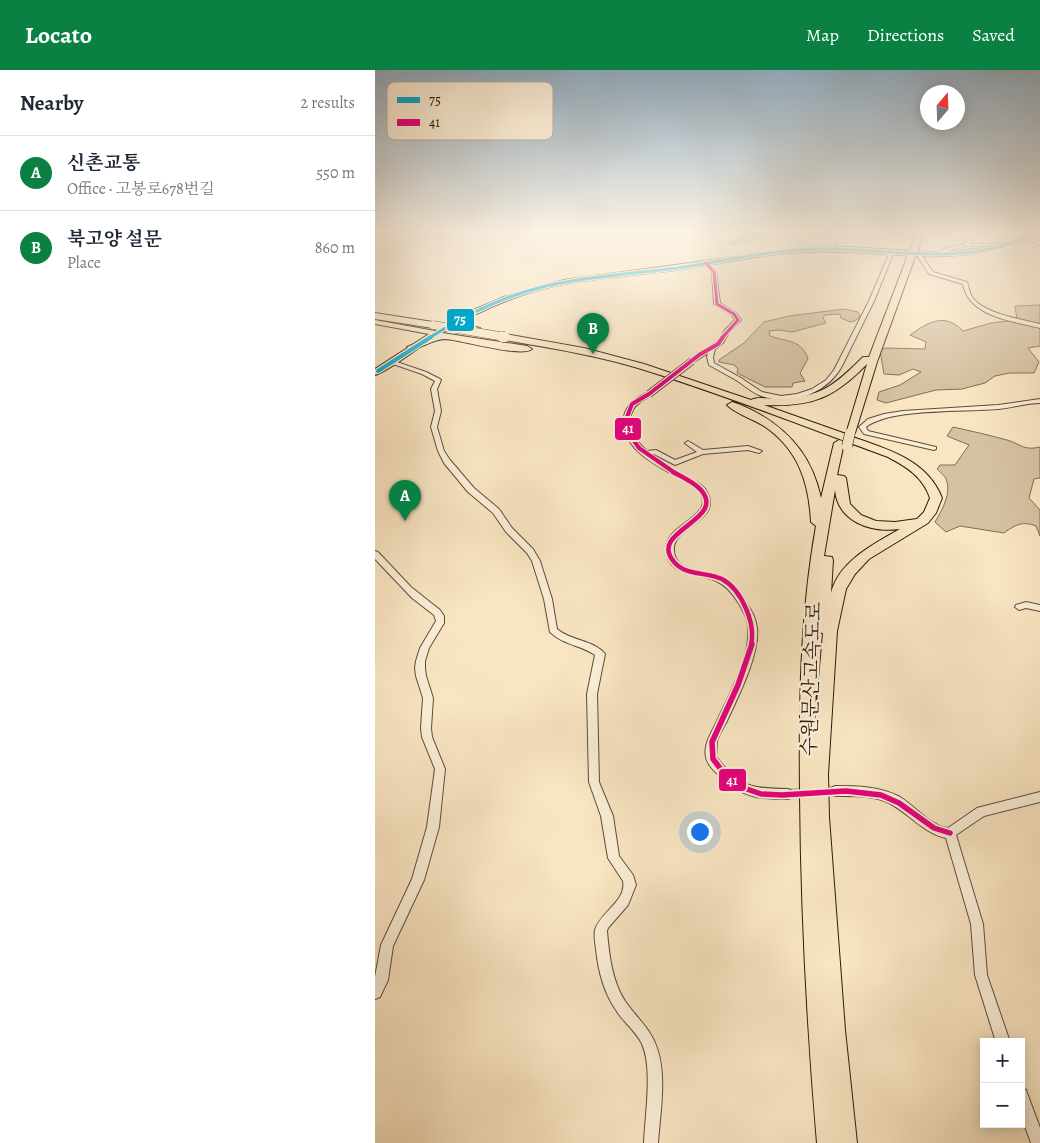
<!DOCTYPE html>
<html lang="en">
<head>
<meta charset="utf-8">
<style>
  :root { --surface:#fff; --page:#f2f2f3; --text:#1f2937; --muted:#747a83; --line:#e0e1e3; --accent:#0b8043 }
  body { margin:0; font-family:Alegreya,"Noto Serif KR",serif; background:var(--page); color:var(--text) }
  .controls { position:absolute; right:15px; bottom:15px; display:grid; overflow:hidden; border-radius:0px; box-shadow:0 2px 12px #0003 }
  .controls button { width:45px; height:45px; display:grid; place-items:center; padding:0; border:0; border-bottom:1px solid var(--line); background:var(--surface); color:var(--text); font:25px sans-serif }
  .compass { position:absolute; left:545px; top:15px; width:45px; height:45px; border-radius:50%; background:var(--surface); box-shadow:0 2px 12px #0003; rotate:19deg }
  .you { position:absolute; left:324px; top:761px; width:18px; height:18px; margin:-12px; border:4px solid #fff; border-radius:50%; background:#1a73e8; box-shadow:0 0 0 8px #1a73e833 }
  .badge { display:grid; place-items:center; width:32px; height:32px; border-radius:50%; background:var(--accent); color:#fff; font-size:16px; font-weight:700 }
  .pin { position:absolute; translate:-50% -41px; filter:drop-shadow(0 1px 2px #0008) }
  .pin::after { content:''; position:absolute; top:26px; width:18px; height:15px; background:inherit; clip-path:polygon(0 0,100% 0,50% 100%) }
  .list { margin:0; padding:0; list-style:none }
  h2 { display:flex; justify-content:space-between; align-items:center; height:65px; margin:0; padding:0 20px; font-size:21px }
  h2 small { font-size:16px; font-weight:400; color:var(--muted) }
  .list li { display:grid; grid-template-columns:32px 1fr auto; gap:15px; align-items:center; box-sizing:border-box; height:75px; padding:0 20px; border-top:1px solid var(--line) }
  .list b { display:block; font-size:19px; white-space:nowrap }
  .list p { margin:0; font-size:16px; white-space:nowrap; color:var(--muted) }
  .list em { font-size:16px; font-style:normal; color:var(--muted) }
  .map { position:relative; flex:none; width:665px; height:1073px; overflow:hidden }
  header { display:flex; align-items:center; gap:30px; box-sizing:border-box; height:70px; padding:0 25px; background:var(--accent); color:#fff }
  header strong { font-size:24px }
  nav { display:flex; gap:28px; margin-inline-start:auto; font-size:18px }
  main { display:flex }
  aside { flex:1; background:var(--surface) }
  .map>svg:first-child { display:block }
  .green { fill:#d6c2a3; stroke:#806e58 }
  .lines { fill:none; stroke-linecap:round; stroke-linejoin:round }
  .minor-tunnel { stroke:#cfbc9e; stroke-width:11; stroke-dasharray:11 5; stroke-linecap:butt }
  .minor-casing { stroke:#5d4c3a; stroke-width:2 }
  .major-casing { stroke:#29190d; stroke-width:2 }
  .highway-casing { stroke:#29190d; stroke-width:2 }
  .minor { fill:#fbeed7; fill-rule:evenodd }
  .major { fill:#f9e5c2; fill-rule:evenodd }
  .highway { fill:#f9e5c2; fill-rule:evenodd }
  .minor-bridge-casing { stroke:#5d4c3a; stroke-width:8; stroke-linecap:butt }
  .highway-bridge-far1-casing { stroke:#29190d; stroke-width:9; stroke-linecap:butt }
  .highway-bridge-casing { stroke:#29190d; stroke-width:11; stroke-linecap:butt }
  .minor-bridge { stroke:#fbeed7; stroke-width:6 }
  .highway-bridge-far1 { stroke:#f9e5c2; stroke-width:8 }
  .highway-bridge { stroke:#f9e5c2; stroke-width:10 }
  .bus-1-far1-casing { stroke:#fbeed7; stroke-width:5 }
  .bus-1-casing { stroke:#fbeed7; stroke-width:6 }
  .bus-2-far3-casing { stroke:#fbeed7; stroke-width:5 }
  .bus-2-far2-casing { stroke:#fbeed7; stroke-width:6 }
  .bus-2-far1-casing { stroke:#fbeed7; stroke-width:8 }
  .bus-2-casing { stroke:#fbeed7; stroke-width:9 }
  .bus-1-far1 { stroke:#00a9ce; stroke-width:3 }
  .bus-1 { stroke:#00a9ce; stroke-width:4 }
  .bus-2-far3 { stroke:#e5007d; stroke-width:3 }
  .bus-2-far2 { stroke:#e5007d; stroke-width:4 }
  .bus-2-far1 { stroke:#e5007d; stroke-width:4.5 }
  .bus-2 { stroke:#e5007d; stroke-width:5.5 }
  .labels { text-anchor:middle; stroke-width:5; stroke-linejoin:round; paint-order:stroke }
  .street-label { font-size:20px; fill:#29190d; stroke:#fbeed7 }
  .key { fill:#fbeed7; stroke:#bcae9a; stroke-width:1 }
  .key-label { font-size:14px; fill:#29190d }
  .line-badge { stroke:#fbeed7; stroke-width:2 }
  .badge-label { font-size:14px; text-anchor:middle; font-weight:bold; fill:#fff }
</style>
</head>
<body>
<header>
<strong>Locato</strong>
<nav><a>Map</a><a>Directions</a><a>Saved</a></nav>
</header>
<main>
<aside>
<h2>Nearby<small>2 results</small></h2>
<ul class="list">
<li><span class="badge">A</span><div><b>신촌교통</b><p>Office · 고봉로678번길</p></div><em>550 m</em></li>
<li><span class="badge">B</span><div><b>북고양 설문</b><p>Place</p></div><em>860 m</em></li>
</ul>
</aside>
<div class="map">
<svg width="665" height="1073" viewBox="0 0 665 1073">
  <rect width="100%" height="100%" fill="#f9e5c2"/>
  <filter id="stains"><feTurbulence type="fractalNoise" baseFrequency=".004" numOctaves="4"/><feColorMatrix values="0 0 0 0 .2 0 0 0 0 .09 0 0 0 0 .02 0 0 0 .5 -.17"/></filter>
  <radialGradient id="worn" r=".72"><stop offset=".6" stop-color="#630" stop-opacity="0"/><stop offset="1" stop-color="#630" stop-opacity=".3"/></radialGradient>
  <path class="green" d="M665,235V276L653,278L664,292L659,303H635L620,306L610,313L587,319L561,320L511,333L502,330L504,322L525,315L546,302L538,299L524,305L509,304L505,281L510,278L550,279L551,272L535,265C554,252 569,242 588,261L616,253L642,250L640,236Z
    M469,239L483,242L485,247L480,251L475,252L466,248L465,244L450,245L448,248L451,253L417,262L404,260L394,261L395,266C413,272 427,270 433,289L425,303L430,311L418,313L417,317H390L362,303L363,299L359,295L344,292V290L369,273L389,252L414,246Z
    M578,357C596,361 614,365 632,370C646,374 648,381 665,377V408L659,409L654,428L665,440V466L661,456C648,451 641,454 629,463L585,456L571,462L560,452C567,440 577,423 571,409C570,406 565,402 562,399L565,395H580L594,375L572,366Z"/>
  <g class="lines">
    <path class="minor-tunnel" d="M413,724L460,721"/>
    <g class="minor-casing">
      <path id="minor" d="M366,161L456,165L458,166L461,179L459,180L457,179L454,167L368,162Z
        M580,161H601L602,166L598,168L595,174L635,173L637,174L635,175L592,176L573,181L568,185H564V183L569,179L590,174L594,166L597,165V163Z
        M383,165L385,167L357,174L355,173Z
        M648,167L665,172V175L648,169Z
        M517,181L519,182L499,231L467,296C452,324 413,338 384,325C375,321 369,315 361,310C352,305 343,300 334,295L332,287L333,283L319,292L314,291L344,271L350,260L360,250L357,245L339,234L337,202L329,193L331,192L341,202L345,233L361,243L366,250L354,262L348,273L340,279L338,287L339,293L366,308L387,322L406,326L422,324L437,319L451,310L459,300L494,231L515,182Z
        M541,183H545L558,202L592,212C594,217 594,222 597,227C609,244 646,249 665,254V258C638,251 594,247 588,214L554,204L541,184Z
        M15,291H19L51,302L65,309L66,310L62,319L66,341L62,357L69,381L75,390L99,418L124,439L137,458L158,479L165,491L177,529L182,559C196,571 219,570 230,584L222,624L224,712L238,746L244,786L258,805L261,815L253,835L233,858L232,861C234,884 237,911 250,931C261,947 276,959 282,978C292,1006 285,1044 283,1073H269C270,1046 278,998 267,974C261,961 248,952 241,940C229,923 223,900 221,879C220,873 219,865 220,860C225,842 252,831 248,811L233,788L226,746L214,712L212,624L220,585C206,575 188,575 175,562L169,529L157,491L152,483L131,462L118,443L93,422L69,393L63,381L56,357L60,341L56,319L60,311L47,304L15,293Z
        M274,322L277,324L276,325C270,329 261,333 258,340C249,355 261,372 272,381L281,380L300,390L322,382L311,374L310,373L313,371L328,380L373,376L387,381L384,383L373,380L328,384L300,395L279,384L276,385C284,391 292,397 301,402C311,408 327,412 332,422C349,453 290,456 300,486C306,504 336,500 350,508C360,514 366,524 372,534C377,541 381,549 382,558C385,584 363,627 352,651C349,657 344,664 342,671C341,676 342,682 341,686C362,717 379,719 413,719L417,721L418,724L417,727L413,729C385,729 368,728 347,708C341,703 332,695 331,687C328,675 337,662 342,651C354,625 382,576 371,547C365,535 356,518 343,512C325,502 291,508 291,478C290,454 346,445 322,419C299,402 246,386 249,349C249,336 263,327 274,322Z
        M665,329V333C651,333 637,338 623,339C590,342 515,338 491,357L493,361L561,377V379L559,380L489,364L484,357L493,349L509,344L528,341L623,335Z
        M0,481L3,482L36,517L65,540L69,546V553L54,578L50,591V598L51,606L58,628L56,658L57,667L70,699L64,757L49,810L18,876L13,910L5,927L0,929V907L6,875L37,809L52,757L60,699L47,667L46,658L48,628L41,606L40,598L41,591L45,578L61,551L59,545L37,528L0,489Z
        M651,532L665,535V541L651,538L644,540L640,537L641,535Z
        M460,716C482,716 505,716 525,727C540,736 555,756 573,758L602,738L665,722V732L609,746L581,765L608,854L612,905L635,972H621L600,905L596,854L571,768C548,763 534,743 514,733C498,725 477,726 460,726L456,724L455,721L456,718Z
        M646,1018L651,1020L665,1058V1073H656L646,1046Z"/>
    </g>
    <g class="major-casing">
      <path id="major" d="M658,161L665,162C648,170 631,177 612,181C552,194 488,178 428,182C385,184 343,194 301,200C263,205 226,207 189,214C141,223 98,243 57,269C42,278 15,300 0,305V299L54,264L0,254V250L60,261L89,244L129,227L189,210L426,178L472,177L556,182L584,181L611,178L635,172Z"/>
    </g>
    <g class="highway-casing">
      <path id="highway" d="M543,161H549L543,180L539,182L535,180Z
        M533,185L540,187L502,292L480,363L475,366C511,379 552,389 567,428L561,443L553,453L494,489L480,504L471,519L462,561L453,704L454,747L470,960L482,1073H442C432,958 426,842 425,726C424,635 425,545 441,456L436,452C434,412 423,379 389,356C378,349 361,344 352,335L357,332C367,335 377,340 386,345C419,365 438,391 446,428L459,373L464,370L468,371L469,373L462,405L469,406L471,408L475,434L486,445L501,451L520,452L542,449L549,442L555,428C548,407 532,397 513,387C430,357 348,324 263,298C220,285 175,278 130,270L126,267L130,264L209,278L269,294L376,330C383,326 395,329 403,329C446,327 459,316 488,287H494ZM492,294L471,364L389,335C437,337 459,328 492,294ZM460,420C463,452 496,463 525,459C499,474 464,491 456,523L458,490L457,487L449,486ZM442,562L448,563L440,656Z
        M0,243L58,252L62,255L58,258L0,249Z
        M91,243L98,245L89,254L105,258V262L80,257V253Z
        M67,263L152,276L157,279C146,288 87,270 70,269C60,269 47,277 37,280L32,277Z"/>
    </g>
    <use href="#minor" class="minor"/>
    <use href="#major" class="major"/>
    <use href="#highway" class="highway"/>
    <g class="minor-bridge-casing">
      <path id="minor-bridge" d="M274,324L317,291"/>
    </g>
    <g class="highway-bridge-far1-casing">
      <path id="highway-bridge-far1" d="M536,187L539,180
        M58,255L130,267"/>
    </g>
    <g class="highway-bridge-casing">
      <path id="highway-bridge" d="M127,267H130
        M472,376L475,363"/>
    </g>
    <use href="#minor-bridge" class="minor-bridge"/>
    <use href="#highway-bridge-far1" class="highway-bridge-far1"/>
    <use href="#highway-bridge" class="highway-bridge"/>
    <g class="bus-1-far1-casing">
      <path id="bus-1-far1" d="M54,268C90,245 129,226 171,216C214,206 258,204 302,198C349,191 396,180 444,179C499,178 555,190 610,180C629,177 646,169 663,161"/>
    </g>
    <g class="bus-1-casing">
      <path id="bus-1" d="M3,301L56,267"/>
    </g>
    <g class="bus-2-far3-casing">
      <path id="bus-2-far3" d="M331,193L339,202L342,234L359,244L363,250L347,268"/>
    </g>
    <g class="bus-2-far2-casing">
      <path id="bus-2-far2" d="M300,403L264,378L257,368L253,358L252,347L257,334L274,324L324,285L343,274L348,267"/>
    </g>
    <g class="bus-2-far1-casing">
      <path id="bus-2-far1" d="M298,402C307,407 319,412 326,420C353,451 270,461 300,493C312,506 332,502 347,509C367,520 381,554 376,575"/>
    </g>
    <g class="bus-2-casing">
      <path id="bus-2" d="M377,574L363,615L337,672L338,689L348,702L369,718L386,724L407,725L471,721L506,725L524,733L559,758L575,763"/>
    </g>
    <use href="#bus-1-far1" class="bus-1-far1"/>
    <use href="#bus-1" class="bus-1"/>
    <use href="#bus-2-far3" class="bus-2-far3"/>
    <use href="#bus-2-far2" class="bus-2-far2"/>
    <use href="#bus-2-far1" class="bus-2-far1"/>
    <use href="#bus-2" class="bus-2"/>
  </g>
  <linearGradient id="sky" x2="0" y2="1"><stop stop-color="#92acc0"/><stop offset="0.52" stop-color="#fcf3e4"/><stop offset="1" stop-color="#fcf3e4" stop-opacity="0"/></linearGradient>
  <rect width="665" height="311" fill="url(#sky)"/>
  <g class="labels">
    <g class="street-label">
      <text transform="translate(436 609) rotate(-88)" y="7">수원문산고속도로</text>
    </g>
  </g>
  <rect x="12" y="12" width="166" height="58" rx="8" class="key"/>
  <rect x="22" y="27" width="23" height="6" fill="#00a9ce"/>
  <rect x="22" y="49" width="23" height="7" fill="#e5007d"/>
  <g class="key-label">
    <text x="54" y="35">75</text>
    <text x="54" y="57">41</text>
  </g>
  <g class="line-badge">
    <rect x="71" y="238" width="29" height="24" rx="5" fill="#00a9ce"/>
    <rect x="239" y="347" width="28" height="24" rx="5" fill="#e5007d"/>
    <rect x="343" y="698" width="29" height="24" rx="5" fill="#e5007d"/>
  </g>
  <g class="badge-label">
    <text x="85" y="254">75</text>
    <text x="253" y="363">41</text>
    <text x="357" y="715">41</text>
  </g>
  <rect width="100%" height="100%" filter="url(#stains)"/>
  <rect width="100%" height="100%" fill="url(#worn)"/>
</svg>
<div class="controls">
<button>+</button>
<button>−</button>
</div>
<svg class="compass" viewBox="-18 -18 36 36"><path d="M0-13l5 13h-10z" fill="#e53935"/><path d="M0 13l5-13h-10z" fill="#747a83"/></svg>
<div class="you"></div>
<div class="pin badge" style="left:30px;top:451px">A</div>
<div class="pin badge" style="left:218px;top:284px">B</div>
</div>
</main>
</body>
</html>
